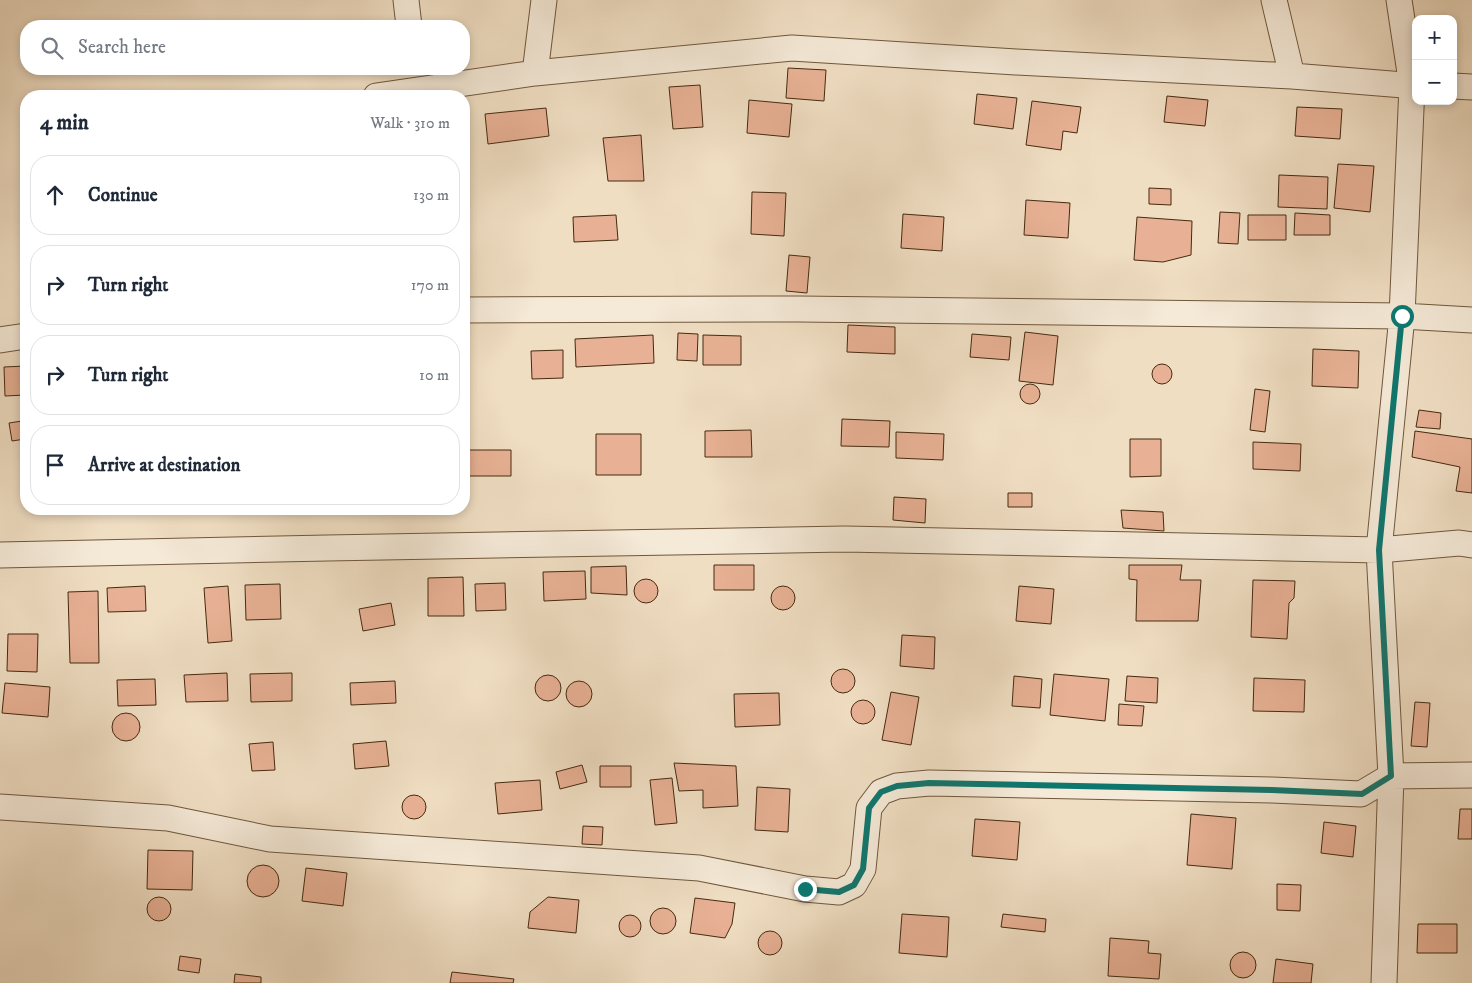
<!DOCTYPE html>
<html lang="en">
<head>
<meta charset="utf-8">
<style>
  :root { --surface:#fff; --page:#f6f6f7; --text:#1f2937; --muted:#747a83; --line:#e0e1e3 }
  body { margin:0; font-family:"IM FELL DW Pica",serif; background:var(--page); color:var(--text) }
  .controls { position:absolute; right:15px; top:15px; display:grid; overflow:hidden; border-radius:10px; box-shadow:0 2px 8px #0003 }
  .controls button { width:45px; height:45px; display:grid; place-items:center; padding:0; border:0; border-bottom:1px solid var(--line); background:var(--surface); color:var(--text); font:25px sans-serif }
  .stop { position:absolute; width:15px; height:15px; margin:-11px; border:4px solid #0f766e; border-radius:50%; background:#fff }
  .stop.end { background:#0f766e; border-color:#fff; box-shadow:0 1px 5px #0008 }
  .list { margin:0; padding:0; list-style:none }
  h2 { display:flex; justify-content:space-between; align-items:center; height:65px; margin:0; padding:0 20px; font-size:21px }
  h2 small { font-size:16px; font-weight:400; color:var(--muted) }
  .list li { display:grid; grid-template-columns:32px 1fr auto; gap:15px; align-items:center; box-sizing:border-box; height:80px; margin:0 10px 10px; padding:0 10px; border:1px solid var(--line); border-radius:20px }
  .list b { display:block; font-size:19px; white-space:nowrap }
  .list em { font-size:16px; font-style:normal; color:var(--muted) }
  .icon { flex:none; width:28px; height:28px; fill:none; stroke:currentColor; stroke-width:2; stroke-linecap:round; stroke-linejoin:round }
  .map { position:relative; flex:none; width:1472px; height:983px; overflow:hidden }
  .search { position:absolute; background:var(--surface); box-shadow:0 2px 8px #0003; left:20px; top:20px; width:450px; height:55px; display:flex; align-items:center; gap:12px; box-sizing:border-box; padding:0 18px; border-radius:20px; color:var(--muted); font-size:19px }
  .panel { position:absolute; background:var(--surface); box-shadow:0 2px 8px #0003; left:20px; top:90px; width:450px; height:425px; border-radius:20px }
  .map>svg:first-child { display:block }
  .building { fill:#e8b195; stroke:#452a0e }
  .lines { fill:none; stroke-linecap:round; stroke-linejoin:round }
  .minor-casing { stroke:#70573b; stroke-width:27 }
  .minor { stroke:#f5ead8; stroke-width:25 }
  .route { stroke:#0f766e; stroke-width:6 }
</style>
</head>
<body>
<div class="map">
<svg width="1472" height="983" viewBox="0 0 1472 983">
  <rect width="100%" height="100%" fill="#f0dec3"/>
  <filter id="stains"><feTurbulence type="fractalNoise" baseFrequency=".004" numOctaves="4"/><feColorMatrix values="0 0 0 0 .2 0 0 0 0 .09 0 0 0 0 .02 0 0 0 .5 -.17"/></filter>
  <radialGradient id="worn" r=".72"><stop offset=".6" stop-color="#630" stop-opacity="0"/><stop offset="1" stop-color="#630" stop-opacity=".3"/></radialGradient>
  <path class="building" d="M788,68L826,70L824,101L786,98Z
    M700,85L703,127L673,129L669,87Z
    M977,94L1017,98L1013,129L974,124Z
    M1167,96L1208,100L1205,126L1164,122Z
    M749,100L792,104L789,137L747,133Z
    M1032,101L1081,107L1077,133L1063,131L1061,150L1026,145Z
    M1297,107L1342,109L1340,139L1295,136Z
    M546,108L549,136L488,144L485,114Z
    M641,135L644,181H608L603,138Z
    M1338,164L1374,166L1370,212L1334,208Z
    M1279,175L1328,177L1327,209L1278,207Z
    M1149,188L1171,189V205L1149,204Z
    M752,192L786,193L784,236L751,234Z
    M1026,200L1070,203L1068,238L1024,235Z
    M1220,212L1240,213L1238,244L1218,243Z
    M1295,213L1330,215V235H1294Z
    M903,214L944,217L942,251L901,248Z
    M616,215L618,240L574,242L573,217Z
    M1248,215H1286V240H1248Z
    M1137,217L1192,221L1191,255L1163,262L1134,260Z
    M789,255L810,257L807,293L786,291Z
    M848,325L895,327V354L847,352Z
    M1025,332L1058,336L1053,385L1019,381Z
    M678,333L698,334L697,361L677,360Z
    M972,334L1011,337L1009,360L970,357Z
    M653,335L654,363L576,367L575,339Z
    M703,335L741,336V365H703Z
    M1313,349L1359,351L1358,388L1312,386Z
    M563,350V378L532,379L531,351Z
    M1152 374a10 10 0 1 1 20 0a10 10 0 1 1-20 0Z
    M26,366V395L5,396L4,367Z
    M1020 394a10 10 0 1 1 20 0a10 10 0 1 1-20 0Z
    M1255,389L1270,391L1265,432L1250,430Z
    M1419,410L1441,413L1440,429L1416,427Z
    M842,419L890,421L889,447L841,446Z
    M22,421L25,439L12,441L9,423Z
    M751,430L752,457H705V431Z
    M1415,431L1472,439V493L1456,491L1460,467L1412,457Z
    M896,432L944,434L943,460L896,458Z
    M596,434H641V475H596Z
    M1130,439H1161V476L1130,477Z
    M1253,442L1301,444L1300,471L1253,469Z
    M464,450H511V476H464Z
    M1008,493H1032V507H1008Z
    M894,497L926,499L925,523L893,520Z
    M1121,510L1163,512L1164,531L1123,528Z
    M714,565H754V590H714Z
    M1129,565H1182L1180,580H1201L1198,621H1136L1137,580L1129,579Z
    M626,566L627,595L591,593V567Z
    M585,571L586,599L544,601L543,572Z
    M463,577L464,616H428V578Z
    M634 591a12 12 0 1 1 24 0a12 12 0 1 1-24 0Z
    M1253,580L1295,581L1294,598L1289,603L1287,639L1251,637Z
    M505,583L506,610L476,611L475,584Z
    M280,584L281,619L246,620L245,585Z
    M145,586L146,611L108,612L107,588Z
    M228,586L232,641L208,643L204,588Z
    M1019,586L1054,589L1051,624L1016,621Z
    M771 598a12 12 0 1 1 24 0a12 12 0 1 1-24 0Z
    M98,591L99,663H70L68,592Z
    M391,603L395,625L363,631L359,609Z
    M8,634H38L37,672L7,671Z
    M902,635L935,637L934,669L900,666Z
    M831 681a12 12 0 1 1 24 0a12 12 0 1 1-24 0Z
    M227,673L228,701L186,702L184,675Z
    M292,673V701L251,702L250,674Z
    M1054,674L1109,679L1105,721L1050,715Z
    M535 688a13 13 0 1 1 26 0a13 13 0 1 1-26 0Z
    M1014,676L1042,679L1040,708L1012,706Z
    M1127,676L1158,678L1157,703L1125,701Z
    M1254,678L1305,680L1304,712L1253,711Z
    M155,679L156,705L118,706L117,680Z
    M566 694a13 13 0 1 1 26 0a13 13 0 1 1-26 0Z
    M395,681L396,703L351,705L350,683Z
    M5,683L50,687L48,717L2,713Z
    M891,692L919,697L911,745L882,740Z
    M779,693L780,725L735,727L734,694Z
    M851 712a12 12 0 1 1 24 0a12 12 0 1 1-24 0Z
    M1415,702L1430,703L1427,747L1411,746Z
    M1119,704L1144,706L1142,726L1118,725Z
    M112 727a14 14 0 1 1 28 0a14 14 0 1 1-28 0Z
    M386,741L389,766L355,769L353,744Z
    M273,742L275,770L252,771L249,744Z
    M674,763L736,766L738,806L703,808V790L679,791Z
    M582,765L587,782L560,789L556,772Z
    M600,766H631V787H600Z
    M672,778L677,823L655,825L650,780Z
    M540,780L542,810L498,814L495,783Z
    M757,787L790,789L788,832L755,830Z
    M402 807a12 12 0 1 1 24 0a12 12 0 1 1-24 0Z
    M1460,809H1472V839H1458Z
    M1191,814L1236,818L1232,869L1187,865Z
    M975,819L1020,822L1017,860L972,856Z
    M1324,822L1356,826L1353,857L1321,853Z
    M583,826L603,827L602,845L582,844Z
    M148,850L193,851L192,890L147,889Z
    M247 881a16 16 0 1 1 32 0a16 16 0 1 1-32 0Z
    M306,868L347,873L343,906L302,901Z
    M1277,884L1301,885L1300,911L1277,910Z
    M548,897L579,900L576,933L528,928L530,912Z
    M147 909a12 12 0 1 1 24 0a12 12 0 1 1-24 0Z
    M695,898L735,903L732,924L725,938L690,933Z
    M650 921a13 13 0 1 1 26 0a13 13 0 1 1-26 0Z
    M902,914L949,917L947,957L899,953Z
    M1003,914L1046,919L1045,932L1001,927Z
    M619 926a11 11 0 1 1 22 0a11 11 0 1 1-22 0Z
    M1418,924H1457V953H1417Z
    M758 943a12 12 0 1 1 24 0a12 12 0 1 1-24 0Z
    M1110,938L1149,941L1148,953L1161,954L1159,979L1108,976Z
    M1230 965a13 13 0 1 1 26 0a13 13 0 1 1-26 0Z
    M180,956L201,959L199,973L178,970Z
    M1276,959L1313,964L1311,983H1273Z
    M452,972L514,979L513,983H450Z
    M235,974L261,977V983H234Z"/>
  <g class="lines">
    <g class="minor-casing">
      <path id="minor" d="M406,0L409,26
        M1274,0L1292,76
        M535,73L544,0
        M1453,86L1472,87
        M376,96L535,73L792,48L1016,62L1292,76L1416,86
        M464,310L799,309L1402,316L1472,320
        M0,340L26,336
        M0,555L327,548L845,539L1379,550L1459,543L1472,545
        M0,807L168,818L270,839L699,868L805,889L839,892L854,885L863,869L869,808L881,792L897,786L929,783L1272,790L1361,794L1391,776L1472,775
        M1384,983L1391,776L1379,550L1402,316L1412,86L1399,0"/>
    </g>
    <use href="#minor" class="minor"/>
  </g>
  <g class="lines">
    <path class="route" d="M805,889L839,892L854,885L863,869L869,808L881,792L897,786L929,783L1272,790L1362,794L1391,776L1379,550L1402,316"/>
  </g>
  <rect width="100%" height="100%" filter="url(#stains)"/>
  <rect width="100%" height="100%" fill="url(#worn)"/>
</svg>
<div class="controls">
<button>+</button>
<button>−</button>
</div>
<div class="stop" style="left:1402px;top:316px"></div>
<div class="stop end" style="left:805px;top:889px"></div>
<div class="search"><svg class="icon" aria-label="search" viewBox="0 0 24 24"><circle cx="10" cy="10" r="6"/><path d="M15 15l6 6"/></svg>Search here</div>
<section class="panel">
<h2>4 min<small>Walk · 310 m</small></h2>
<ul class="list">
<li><svg class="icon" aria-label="ahead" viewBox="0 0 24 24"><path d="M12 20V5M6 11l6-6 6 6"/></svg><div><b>Continue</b></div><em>130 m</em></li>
<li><svg class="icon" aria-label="right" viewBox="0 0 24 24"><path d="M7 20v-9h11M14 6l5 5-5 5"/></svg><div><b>Turn right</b></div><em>170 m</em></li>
<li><svg class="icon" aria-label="right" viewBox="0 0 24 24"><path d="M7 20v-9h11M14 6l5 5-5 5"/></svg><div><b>Turn right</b></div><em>10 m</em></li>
<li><svg class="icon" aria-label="arrive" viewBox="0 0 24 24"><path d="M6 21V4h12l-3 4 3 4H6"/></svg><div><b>Arrive at destination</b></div></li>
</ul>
</section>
</div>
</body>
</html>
